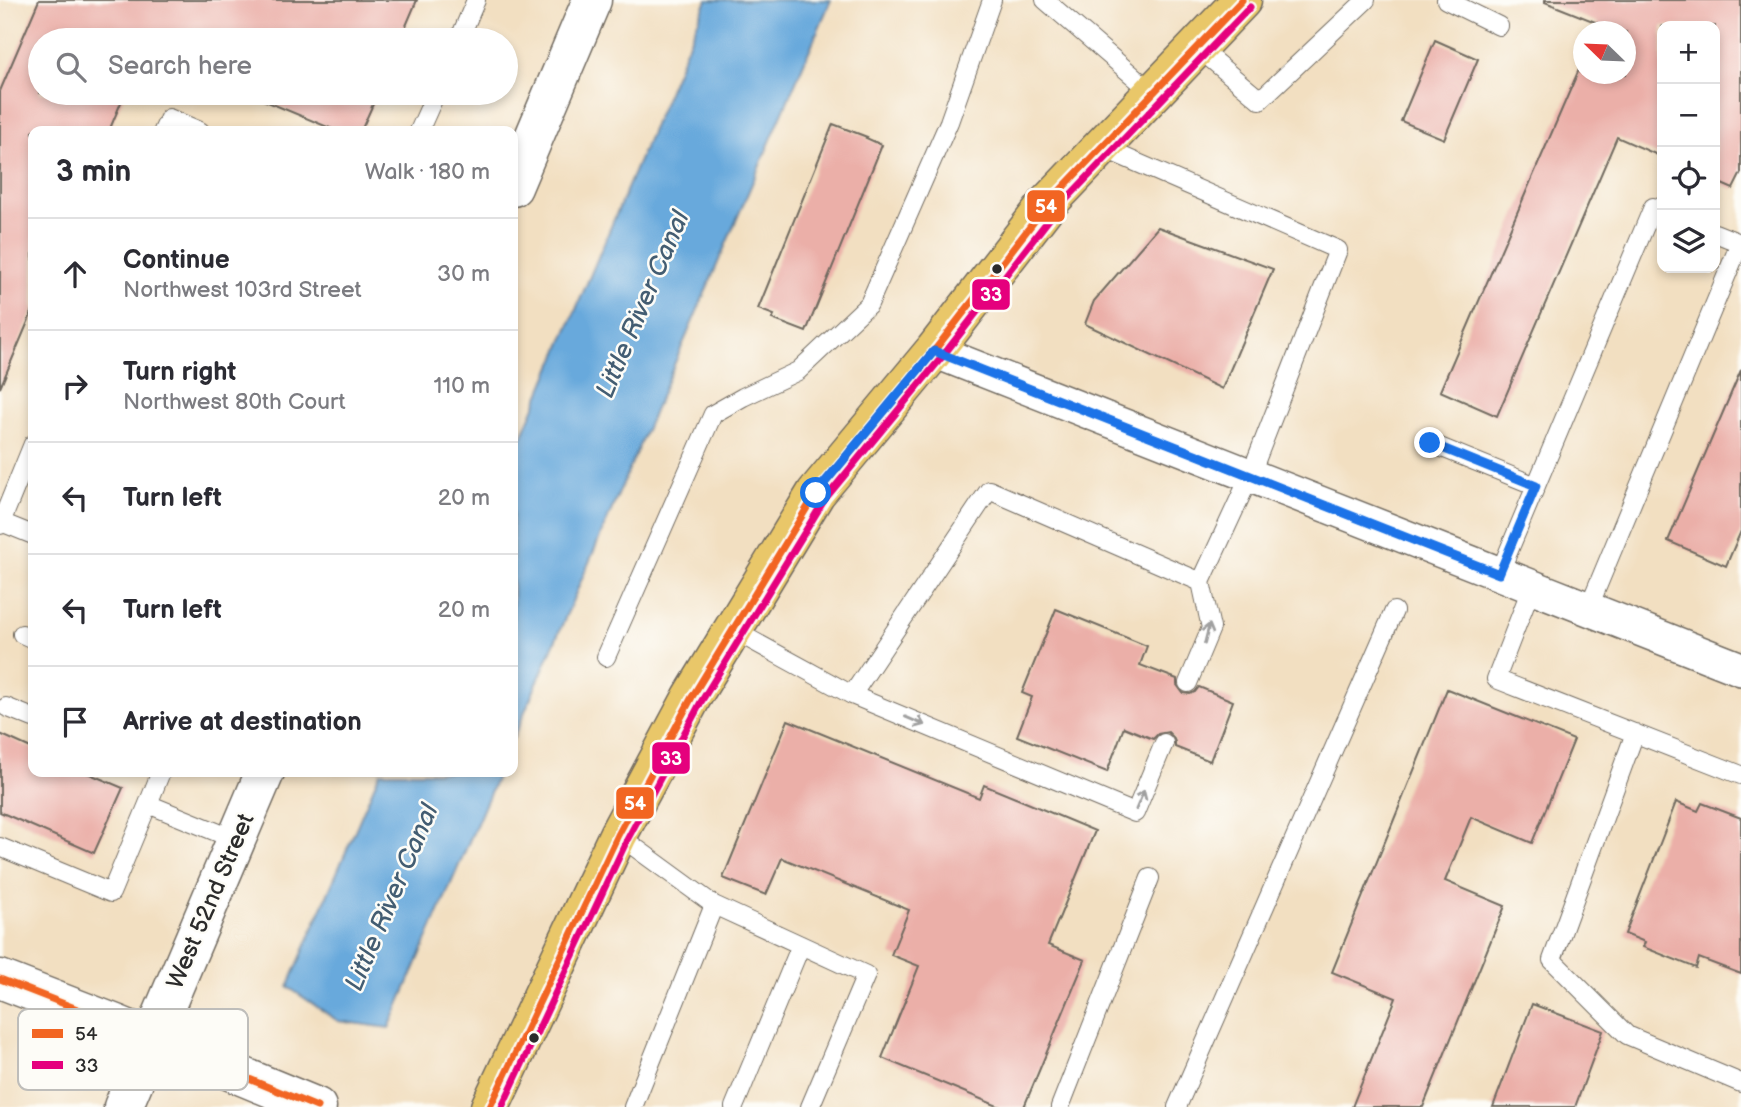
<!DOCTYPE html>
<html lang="en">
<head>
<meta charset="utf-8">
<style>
  :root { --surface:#fff; --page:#f2f2f3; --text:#2b2b33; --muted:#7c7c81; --line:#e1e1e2 }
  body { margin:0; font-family:"Balsamiq Sans",sans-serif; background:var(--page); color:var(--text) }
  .controls { position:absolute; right:21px; top:21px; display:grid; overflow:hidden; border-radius:14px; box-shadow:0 4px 10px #0003 }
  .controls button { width:63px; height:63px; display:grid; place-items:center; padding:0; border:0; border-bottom:2px solid var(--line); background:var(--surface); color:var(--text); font:35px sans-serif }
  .compass { position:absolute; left:1573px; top:21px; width:63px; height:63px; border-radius:50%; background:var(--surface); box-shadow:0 4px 10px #0003; rotate:293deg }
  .stop { position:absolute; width:21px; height:21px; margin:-16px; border:5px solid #1a73e8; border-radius:50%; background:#fff }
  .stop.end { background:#1a73e8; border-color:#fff; box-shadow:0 2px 7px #0008 }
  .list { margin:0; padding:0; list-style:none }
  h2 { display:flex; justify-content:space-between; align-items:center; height:91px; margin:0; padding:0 28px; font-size:30px }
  h2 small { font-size:23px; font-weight:400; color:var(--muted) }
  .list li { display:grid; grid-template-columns:46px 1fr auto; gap:21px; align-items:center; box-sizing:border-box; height:112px; padding:0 28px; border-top:2px solid var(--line) }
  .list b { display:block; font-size:26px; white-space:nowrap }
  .list p { margin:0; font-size:23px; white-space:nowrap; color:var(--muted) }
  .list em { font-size:23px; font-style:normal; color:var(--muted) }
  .icon { flex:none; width:38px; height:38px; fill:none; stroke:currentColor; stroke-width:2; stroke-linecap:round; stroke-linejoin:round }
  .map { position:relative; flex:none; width:1741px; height:1107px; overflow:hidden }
  .search { position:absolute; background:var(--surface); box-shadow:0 4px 10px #0003; left:28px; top:28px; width:490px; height:77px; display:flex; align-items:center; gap:18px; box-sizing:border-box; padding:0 24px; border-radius:38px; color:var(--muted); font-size:26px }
  .panel { position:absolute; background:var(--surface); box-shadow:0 4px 10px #0003; left:28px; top:126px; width:490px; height:651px; border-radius:14px }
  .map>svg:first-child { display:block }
  .water { fill:#68a9dc; stroke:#4a6a84; stroke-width:2 }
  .building { fill:#ebafa8 }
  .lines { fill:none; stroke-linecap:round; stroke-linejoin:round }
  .service-casing { stroke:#716a60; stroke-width:20 }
  .minor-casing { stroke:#716a60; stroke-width:36 }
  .tertiary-casing { stroke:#716a60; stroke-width:41 }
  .primary-casing { stroke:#716a60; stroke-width:41 }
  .service { stroke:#fff; stroke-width:18 }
  .minor { stroke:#fff; stroke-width:33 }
  .tertiary { stroke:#fff; stroke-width:38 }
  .primary { stroke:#e9c769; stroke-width:38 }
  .bus-1-casing { stroke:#fdfcf7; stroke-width:12 }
  .bus-2-casing { stroke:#fdfcf7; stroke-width:12 }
  .bus-1 { stroke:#f26522; stroke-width:7 }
  .bus-2 { stroke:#e5007d; stroke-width:7 }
  .oneway { stroke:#a0a0a0 }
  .route { stroke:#1a73e8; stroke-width:9 }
  .bus-dot { fill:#2b2b2b; stroke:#fdfcf7; stroke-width:2.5 }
  .labels { text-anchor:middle; stroke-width:5; stroke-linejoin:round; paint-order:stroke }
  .street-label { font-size:24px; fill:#2b2b2b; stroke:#fdfcf7 }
  .water-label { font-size:26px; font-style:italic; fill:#435d72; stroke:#fdfcf7 }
  .key { fill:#fdfcf7; stroke:#bebdba; stroke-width:2 }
  .key-label { font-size:19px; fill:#2b2b2b }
  .line-badge { stroke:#fdfcf7; stroke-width:2.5 }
  .badge-label { font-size:19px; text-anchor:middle; font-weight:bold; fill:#fff }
</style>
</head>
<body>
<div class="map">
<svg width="1741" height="1107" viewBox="0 0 1741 1107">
  <rect width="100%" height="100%" fill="#fdfcf7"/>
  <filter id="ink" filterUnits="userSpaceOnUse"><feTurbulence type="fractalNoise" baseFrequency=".0143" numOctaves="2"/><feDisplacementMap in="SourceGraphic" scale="14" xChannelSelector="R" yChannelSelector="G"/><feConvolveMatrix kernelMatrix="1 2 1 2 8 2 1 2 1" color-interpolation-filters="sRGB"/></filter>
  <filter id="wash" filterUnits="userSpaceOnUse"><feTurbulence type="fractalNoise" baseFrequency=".00686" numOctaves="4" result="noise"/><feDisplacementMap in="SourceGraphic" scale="28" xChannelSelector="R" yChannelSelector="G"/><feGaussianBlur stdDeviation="1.57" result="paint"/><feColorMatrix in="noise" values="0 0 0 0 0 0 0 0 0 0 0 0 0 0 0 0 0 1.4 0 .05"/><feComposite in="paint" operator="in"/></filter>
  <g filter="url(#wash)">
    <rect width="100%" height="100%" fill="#f2dfc1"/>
    <path class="water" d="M707,0H831L513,739V458Z
      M380,772H499L389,1028L338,1021L288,987Z"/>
    <g id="blocks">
      <path class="building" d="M39,0H417L400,40H40V93H125L109,131H33V310L0,388V91Z
        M1545,0H1741V173L1733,189L1715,181V26H1662V157L1617,137L1497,416L1440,391L1584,58V74H1626V32H1595L1598,23L1545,2Z
        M1435,40L1478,59L1444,139L1401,121Z
        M246,93H378L361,131H337Z
        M833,124L867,137L866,138L882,145L806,332L772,319L774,315L758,309Z
        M1158,227L1273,269L1222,389L1085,324L1094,301Z
        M1741,370V531L1726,566L1668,541Z
        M1056,609L1147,646L1140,665L1177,679V685L1183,693L1190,694L1195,692L1199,687L1233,701L1210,761L1175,747V742L1173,737L1168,732L1158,734L1153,739L1124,727L1107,772L1017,736L1032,697L1022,693Z
        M1447,689L1574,740L1532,843L1471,817L1445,881L1505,906L1423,1107H1352L1396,998L1332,972Z
        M788,720L979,798L984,785L1095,831L1048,945L1085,960L1024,1107H1000L882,1058L919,966L891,955L909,910L782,858L766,895L723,878Z
        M0,734L33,749V772H85L123,788L94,853L0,812Z
        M1676,802L1698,811L1702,803L1741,818V974L1699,958L1696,968L1643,947L1645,942L1625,934Z
        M1532,1004L1603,1031L1575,1107H1493Z"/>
    </g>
  </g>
  <g filter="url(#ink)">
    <use href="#blocks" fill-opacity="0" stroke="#716a60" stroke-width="2"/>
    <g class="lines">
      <g class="service-casing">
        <path id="service" d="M1045,0L1153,93
          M1446,0L1499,26
          M459,40L476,0
          M1197,47L1260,100L1366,0
          M163,131L169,118L200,131
          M419,131L436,93
          M1430,443L1536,486
          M1,522L33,535
          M0,525L33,444
          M1499,574L1653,207L1662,211
          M1532,586L1496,679L1741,775
          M1588,609L1740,243L1715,233
          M733,630L852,695L989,490L1201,582L1250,476L1338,250L1101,147
          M22,634L33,639
          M606,657L713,414L743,397L798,371L869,304L949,122L992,0
          M1188,683L1211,628L1201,582
          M852,695L1135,813L1164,743
          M6,707L33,718
          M1635,733L1552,960L1627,1035L1741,1083
          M148,804L161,772
          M618,835L714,905L633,1107
          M0,847L111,893L148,804L236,840
          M714,905L866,975L810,1107
          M734,1107L801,945
          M1060,1107L1150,878
          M1177,1107L1394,611"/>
      </g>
      <g class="minor-casing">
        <path id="minor" d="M934,351L1741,669"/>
      </g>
      <g class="tertiary-casing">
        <path id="tertiary" d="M513,187L592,0
          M0,979L116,1024L317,1107
          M123,1107L265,772"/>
      </g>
      <g class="primary-casing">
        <path id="primary" d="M490,1107L618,835L692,697L816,493L934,351L1049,202L1242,0"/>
      </g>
      <use href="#service" class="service"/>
      <use href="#minor" class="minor"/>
      <use href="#tertiary" class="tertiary"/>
      <use href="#primary" class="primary"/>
      <g class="bus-1-casing">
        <path id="bus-1" d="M0,979L116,1024L317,1107
          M490,1107L618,835L692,697L816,493L934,351L1049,202L1242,0"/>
      </g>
      <g class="bus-2-casing">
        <path id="bus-2" d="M502,1107L627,840L701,702L825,499L942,357L1057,209L1250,7"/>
      </g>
      <use href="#bus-1" class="bus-1"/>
      <use href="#bus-2" class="bus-2"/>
    </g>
    <defs><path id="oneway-shaft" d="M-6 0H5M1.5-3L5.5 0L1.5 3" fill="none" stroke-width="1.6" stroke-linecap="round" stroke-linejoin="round" transform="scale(1.75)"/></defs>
    <g class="oneway">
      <use href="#oneway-shaft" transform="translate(1207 634) rotate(-76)"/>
      <use href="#oneway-shaft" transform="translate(915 721) rotate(23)"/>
      <use href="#oneway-shaft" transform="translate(1140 800) rotate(-67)"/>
    </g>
  </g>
  <g class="lines" filter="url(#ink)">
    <path class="route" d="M816,493L934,351L1499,574L1536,486L1430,443"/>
  </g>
  <g class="bus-dot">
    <circle cx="997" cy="269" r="6"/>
    <circle cx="534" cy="1038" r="6"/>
  </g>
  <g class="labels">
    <g class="street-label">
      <text transform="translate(210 901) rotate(-67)" y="8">West 52nd Street</text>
    </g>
    <g class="water-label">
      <text transform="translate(642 304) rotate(-67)" y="9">Little River Canal</text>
      <text transform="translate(391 897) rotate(-67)" y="9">Little River Canal</text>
    </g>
  </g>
  <rect x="18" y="1009" width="230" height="81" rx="10" class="key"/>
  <rect x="32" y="1029" width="31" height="9" fill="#f26522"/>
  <rect x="32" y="1061" width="31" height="8" fill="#e5007d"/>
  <g class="key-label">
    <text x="75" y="1040">54</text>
    <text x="75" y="1072">33</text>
  </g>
  <g class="line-badge">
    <rect x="1026" y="189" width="40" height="34" rx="7" fill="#f26522"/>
    <rect x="971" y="278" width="40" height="33" rx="7" fill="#e5007d"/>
    <rect x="651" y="741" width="40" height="34" rx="7" fill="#e5007d"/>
    <rect x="615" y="786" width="40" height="34" rx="7" fill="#f26522"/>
  </g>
  <g class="badge-label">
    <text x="1046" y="213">54</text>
    <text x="991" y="301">33</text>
    <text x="671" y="765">33</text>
    <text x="635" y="810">54</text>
  </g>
</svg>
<div class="controls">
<button>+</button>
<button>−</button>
<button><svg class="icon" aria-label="locate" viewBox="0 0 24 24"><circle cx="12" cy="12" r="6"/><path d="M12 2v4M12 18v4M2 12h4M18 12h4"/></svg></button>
<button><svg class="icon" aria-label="layers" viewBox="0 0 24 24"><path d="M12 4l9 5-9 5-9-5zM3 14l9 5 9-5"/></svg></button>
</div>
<svg class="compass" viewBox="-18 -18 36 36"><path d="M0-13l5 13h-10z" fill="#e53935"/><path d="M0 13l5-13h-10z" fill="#7c7c81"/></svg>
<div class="stop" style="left:816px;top:493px"></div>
<div class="stop end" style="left:1430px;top:443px"></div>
<div class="search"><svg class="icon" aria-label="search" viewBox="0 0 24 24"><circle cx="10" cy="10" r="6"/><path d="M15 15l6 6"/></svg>Search here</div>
<section class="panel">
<h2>3 min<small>Walk · 180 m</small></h2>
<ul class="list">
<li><svg class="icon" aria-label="ahead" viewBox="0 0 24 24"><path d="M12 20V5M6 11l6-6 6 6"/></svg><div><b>Continue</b><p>Northwest 103rd Street</p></div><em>30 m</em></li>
<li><svg class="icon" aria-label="right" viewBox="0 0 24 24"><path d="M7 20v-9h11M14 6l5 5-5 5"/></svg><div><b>Turn right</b><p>Northwest 80th Court</p></div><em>110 m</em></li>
<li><svg class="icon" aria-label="left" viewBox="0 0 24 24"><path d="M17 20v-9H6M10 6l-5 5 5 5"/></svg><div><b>Turn left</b></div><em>20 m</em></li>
<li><svg class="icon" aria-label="left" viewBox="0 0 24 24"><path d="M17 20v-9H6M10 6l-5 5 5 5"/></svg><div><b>Turn left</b></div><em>20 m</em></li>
<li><svg class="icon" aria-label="arrive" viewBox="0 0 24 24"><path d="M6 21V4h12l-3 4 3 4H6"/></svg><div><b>Arrive at destination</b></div></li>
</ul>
</section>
</div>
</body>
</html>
